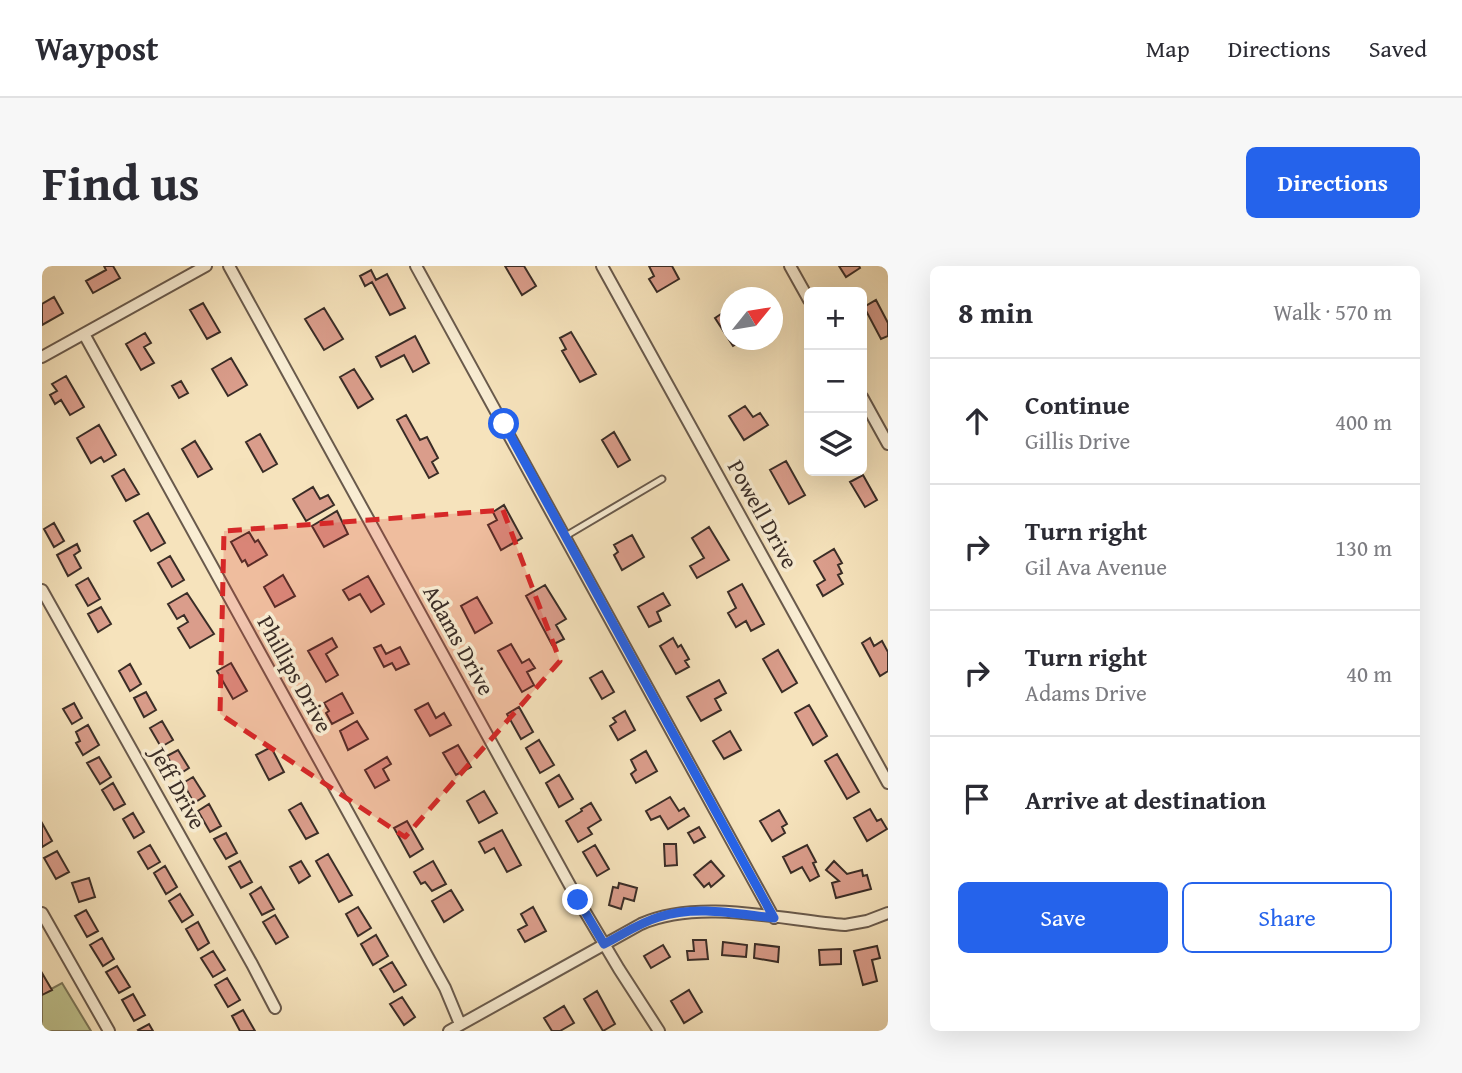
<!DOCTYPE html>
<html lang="en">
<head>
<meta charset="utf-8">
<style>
  :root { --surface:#fff; --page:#f7f7f7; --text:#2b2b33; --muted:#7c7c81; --line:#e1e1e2; --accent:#2563eb }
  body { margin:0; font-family:"Gentium Book Plus",serif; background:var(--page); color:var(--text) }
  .controls { position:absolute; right:21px; top:21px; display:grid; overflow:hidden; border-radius:10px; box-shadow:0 7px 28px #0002 }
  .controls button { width:63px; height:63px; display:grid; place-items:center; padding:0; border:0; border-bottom:2px solid var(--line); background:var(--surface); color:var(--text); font:35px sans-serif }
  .compass { position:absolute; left:678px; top:21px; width:63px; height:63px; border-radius:50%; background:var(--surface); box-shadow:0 7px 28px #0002; rotate:60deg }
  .stop { position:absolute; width:21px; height:21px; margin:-16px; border:5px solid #2563eb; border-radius:50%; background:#fff }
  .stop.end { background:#2563eb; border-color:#fff; box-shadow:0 2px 7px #0008 }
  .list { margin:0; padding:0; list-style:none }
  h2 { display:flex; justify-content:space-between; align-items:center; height:91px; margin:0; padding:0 28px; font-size:30px }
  h2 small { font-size:23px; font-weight:400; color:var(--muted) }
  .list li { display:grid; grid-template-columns:46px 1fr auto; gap:21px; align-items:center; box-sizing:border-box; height:126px; padding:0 28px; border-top:2px solid var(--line) }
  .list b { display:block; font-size:26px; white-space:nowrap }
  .list p { margin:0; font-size:23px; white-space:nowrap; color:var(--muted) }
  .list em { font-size:23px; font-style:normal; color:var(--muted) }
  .actions { display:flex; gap:14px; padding:21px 28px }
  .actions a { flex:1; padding:16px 0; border:2px solid var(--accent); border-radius:10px; text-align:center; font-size:24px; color:var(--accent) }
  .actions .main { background:var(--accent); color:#fff }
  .icon { flex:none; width:38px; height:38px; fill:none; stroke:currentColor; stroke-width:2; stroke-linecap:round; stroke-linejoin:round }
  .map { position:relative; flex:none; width:846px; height:765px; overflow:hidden; border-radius:10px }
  header { display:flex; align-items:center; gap:42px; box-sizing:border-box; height:98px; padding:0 35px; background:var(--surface); border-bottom:2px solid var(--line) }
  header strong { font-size:33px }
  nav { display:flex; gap:38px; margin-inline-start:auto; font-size:24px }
  .intro { display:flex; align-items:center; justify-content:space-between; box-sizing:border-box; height:168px; padding:0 42px }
  h1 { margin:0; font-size:49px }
  .button { padding:18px 32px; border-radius:10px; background:var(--accent); color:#fff; font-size:24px; font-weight:700 }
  main { display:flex; gap:42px; padding:0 42px }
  aside { flex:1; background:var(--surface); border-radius:10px; box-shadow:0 7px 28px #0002 }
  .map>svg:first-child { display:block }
  .green { fill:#bfc38f; stroke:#7c785b; stroke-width:2 }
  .building { fill:#da9d8b; stroke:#3a2d27; stroke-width:2 }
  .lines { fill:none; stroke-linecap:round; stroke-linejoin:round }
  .service-casing { stroke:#695a4c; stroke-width:9 }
  .minor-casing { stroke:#695a4c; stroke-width:14 }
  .service { stroke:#f9edd3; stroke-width:5 }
  .minor { stroke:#f9edd3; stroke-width:10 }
  .route { stroke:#2563eb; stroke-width:9 }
  .marked { fill:#d62828; fill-opacity:0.2; stroke:#d62828; stroke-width:5; stroke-dasharray:14 9; stroke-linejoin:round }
  .labels { text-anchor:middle; stroke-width:7; stroke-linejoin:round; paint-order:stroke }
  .street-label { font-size:23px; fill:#3a2d27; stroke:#f9edd3 }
</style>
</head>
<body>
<header>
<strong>Waypost</strong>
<nav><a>Map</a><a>Directions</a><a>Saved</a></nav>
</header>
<div class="intro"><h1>Find us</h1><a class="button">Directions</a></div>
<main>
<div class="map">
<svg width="846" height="765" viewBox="0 0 846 765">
  <rect width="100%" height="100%" fill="#f6e3bc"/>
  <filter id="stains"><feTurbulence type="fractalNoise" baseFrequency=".00286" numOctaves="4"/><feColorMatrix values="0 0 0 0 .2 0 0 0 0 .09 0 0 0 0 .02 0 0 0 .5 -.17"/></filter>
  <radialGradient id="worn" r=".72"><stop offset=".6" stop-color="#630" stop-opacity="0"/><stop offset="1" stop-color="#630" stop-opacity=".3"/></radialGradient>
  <path class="green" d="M20,717L49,765H0V728Z"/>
  <path class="building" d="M62,0H71L78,12L51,27L44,15L64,4Z
    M463,0H482L494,20L480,29Z
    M607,0H630L637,13L615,26L607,13L612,10Z
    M797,0H817L818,2L804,11Z
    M329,4L334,14L345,8L363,42L348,49L330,16L323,20L318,10Z
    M12,31L21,47L0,59V38Z
    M834,34L846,57V70L839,73L822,41Z
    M161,37L178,66L165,73L148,44Z
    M282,42L301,73L282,84L263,53Z
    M688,42V74H701L691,80L673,52Z
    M529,66L554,108L538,116L520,85L524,83L518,72Z
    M103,67L109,77L102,81L112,97L99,104L84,78Z
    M373,70L387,97L371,106L362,89L339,101L334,91Z
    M189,92L205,119L186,130L170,103Z
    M312,103L331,133L316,142L298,111Z
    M24,110L42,141L28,149L19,134L13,138L8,129L15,125L10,118Z
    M139,115L146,127L137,132L130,120Z
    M703,140L711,151L718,147L726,159L702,174L687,150Z
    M364,149L378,174L385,171L396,192L390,196L396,207L387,212L355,154Z
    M57,159L74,189L62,196L59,191L49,197L35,172Z
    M572,166L588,194L576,201L560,174Z
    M218,168L235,198L221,206L204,176Z
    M153,175L170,203L156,211L140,183Z
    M744,195L763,229L747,238L728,204Z
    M82,203L97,228L84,235L70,210Z
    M821,209L835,234L823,241L808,216Z
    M271,221L278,233L286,229L292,239L264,255L251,233Z
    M462,239L480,272L459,284L446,259L455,254L451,246Z
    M295,245L306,268L282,281L270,260Z
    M106,247L123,277L109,285L92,255Z
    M12,257L22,275L12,281L2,263Z
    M667,261L687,294L655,312L648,300L662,292L650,272Z
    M207,266L213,276L216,274L225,289L206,300L203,294L200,296L189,276Z
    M590,269L602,291L580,304L572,289L576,286L572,279Z
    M35,278L38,285L32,289L39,302L26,310L15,289Z
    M792,283L800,297L796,299L800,307L796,309L801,318L781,330L775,319L783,314L772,295Z
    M128,290L142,314L130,321L116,297Z
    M241,309L253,330L233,341L222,321Z
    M326,310L342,338L329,346L318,328L307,334L301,324Z
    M46,312L58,333L46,340L34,319Z
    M700,318L722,358L709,365L704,355L694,361L686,347L694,342L686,326Z
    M503,319L524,353L514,359L522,373L510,379L484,330Z
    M145,327L172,368L148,382L136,362L146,356L142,349L135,353L126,338Z
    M621,327L628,339L615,346L619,355L607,361L596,341Z
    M435,331L450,357L433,367L419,340Z
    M59,341L69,358L56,366L46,348Z
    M290,372L295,381L284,388L296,409L284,416L266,385Z
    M631,372L636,381L639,379L647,393L643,395L647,401L634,408L618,380Z
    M828,372L832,380L840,375L846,386V405L838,410L820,377Z
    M469,378L480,397L487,393L493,402L485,406L492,419L480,426L456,385Z
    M339,379L344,388L358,381L367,398L354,404L350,397L342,401L332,382Z
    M736,384L755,417L740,426L721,393Z
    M189,397L205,425L191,433L175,405Z
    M88,398L99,418L88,425L77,405Z
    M560,405L572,426L560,433L548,412Z
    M677,414L684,427L673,433L679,444L659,455L645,431Z
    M104,426L114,444L102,451L92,432Z
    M300,427L311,447L290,458L284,447L287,445L282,437Z
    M32,437L40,452L30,458L21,443Z
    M386,437L394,452L402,447L409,459L388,470L373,444Z
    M767,439L785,470L771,479L753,447Z
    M477,441L491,466L479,473L465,448Z
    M583,445L593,464L576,474L568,460L574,456L571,452Z
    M120,455L131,474L119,481L108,462Z
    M315,455L326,473L306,484L298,465Z
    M46,459L57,479L41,489L34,477L38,475L34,466Z
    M688,465L699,484L682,493L671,475Z
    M497,474L512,499L498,507L484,482Z
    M416,479L429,501L414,509L401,487Z
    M229,481L242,506L227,514L214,489Z
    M136,484L147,502L136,509L125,490Z
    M604,485L615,505L594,517L589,508L594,504L589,494Z
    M795,488L817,526L805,533L783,495Z
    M57,491L69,511L58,518L45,497Z
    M345,491L349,498L341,503L347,514L333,522L323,504Z
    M517,509L531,533L517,541L504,517Z
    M151,511L163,530L152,537L141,517Z
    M71,517L83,538L72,544L60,524Z
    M442,525L455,547L437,557L425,535Z
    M628,531L637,545L642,542L647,550L626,563L618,550L609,554L604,545Z
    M259,537L276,567L264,573L247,544Z
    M549,537L559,554L546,562L550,568L536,576L524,555L540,545L539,543Z
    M167,538L179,560L168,566L156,545Z
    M828,543L835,555L839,553L845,563L825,575L812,552Z
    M737,544L745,558L740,561L743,567L730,575L718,555Z
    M91,547L102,566L92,572L81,553Z
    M365,555L381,583L368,591L352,562Z
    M0,557L10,575L0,581Z
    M657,561L663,571L652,577L646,567Z
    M460,564L479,599L465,606L452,582L443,587L437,576Z
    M184,567L195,587L184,593L172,573Z
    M622,578H634L635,599L623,600Z
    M108,579L118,596L106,603L96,586Z
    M553,579L567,603L555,610L541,586Z
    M765,579L774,596L771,597L777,610L768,615L760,601L749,607L741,591Z
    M15,585L27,606L14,613L2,592Z
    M286,588L310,629L297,636L274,595Z
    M198,595L210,616L199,622L187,601Z
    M259,595L268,610L257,617L248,601Z
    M391,595L404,618L390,625L383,616L379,618L372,606Z
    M669,595L682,610L669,621L667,617L662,621L652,609Z
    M792,595L805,608L820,604L821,610L825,609L829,623L794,632L790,617L797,615L784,604Z
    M123,600L135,621L124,628L112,607Z
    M47,612L53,631L37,636L30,617Z
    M577,617L595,622L592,635L582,632L579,643L567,639L571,621L576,622Z
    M219,621L232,643L220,649L208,628Z
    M409,624L421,644L402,656L390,635Z
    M138,628L151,649L140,656L127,635Z
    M316,641L329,662L316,670L304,648Z
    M491,641L504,665L483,676L476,664L485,659L479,648Z
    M44,644L56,665L45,671L33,650Z
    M233,649L246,671L234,678L221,656Z
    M156,656L167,677L156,684L144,663Z
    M334,669L346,690L331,699L319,678Z
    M60,672L72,693L61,700L48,679Z
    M651,674H664L666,693L646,694L645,685H652Z
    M681,676L705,679L704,691L680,689Z
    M713,678L737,681L736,696L712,692Z
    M621,679L628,691L609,702L602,690Z
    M835,680L838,692L830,694L835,715L821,719L812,685Z
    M799,683V698L778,699L777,684Z
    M171,685L183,704L171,711L159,692Z
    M350,696L364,719L352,726L338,703Z
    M75,700L88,721L77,727L64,706Z
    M0,707L10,724L0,729Z
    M185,712L198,734L186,741L173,719Z
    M647,724L660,746L642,757L629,735Z
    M555,725L573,758L561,765L542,733Z
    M91,728L103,749L92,755L80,734Z
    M360,731L373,751L362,759L348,738Z
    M522,740L532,757L518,765H510L502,752Z
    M201,744L213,765H198L190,750Z
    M107,758L111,765H97L96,764Z"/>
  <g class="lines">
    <g class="service-casing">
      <path id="service" d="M522,271L620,213"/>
    </g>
    <g class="minor-casing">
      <path id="minor" d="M187,0L536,634L577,703L617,765
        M374,0L732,652
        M560,0L846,517
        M748,0L767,34
        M42,68L403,722L418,758
        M0,91L164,0
        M820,131L846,178
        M0,324L210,698L233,742
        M0,647L67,765
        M407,765L599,658C658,632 740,654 803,659L825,655L846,647"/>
    </g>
    <use href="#service" class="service"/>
    <use href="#minor" class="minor"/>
  </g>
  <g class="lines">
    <path class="route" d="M462,158L732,652C695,648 654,639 617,651C597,657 580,669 562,678L536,634"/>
  </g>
  <path class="marked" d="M461,244L518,395L363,571L178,448L182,265Z"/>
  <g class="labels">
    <g class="street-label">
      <text transform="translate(721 248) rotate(61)" y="8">Powell Drive</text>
      <text transform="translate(417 374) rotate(61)" y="8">Adams Drive</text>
      <text transform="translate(253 408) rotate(61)" y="8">Phillips Drive</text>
      <text transform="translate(136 522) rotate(61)" y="8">Jeff Drive</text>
    </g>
  </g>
  <rect width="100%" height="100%" filter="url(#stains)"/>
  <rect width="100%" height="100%" fill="url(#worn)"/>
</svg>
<div class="controls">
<button>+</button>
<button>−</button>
<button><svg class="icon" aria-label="layers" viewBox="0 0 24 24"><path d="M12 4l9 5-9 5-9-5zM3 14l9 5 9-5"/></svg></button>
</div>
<svg class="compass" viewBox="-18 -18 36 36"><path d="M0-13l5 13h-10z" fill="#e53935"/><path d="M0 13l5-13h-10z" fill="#7c7c81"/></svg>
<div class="stop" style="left:462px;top:158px"></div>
<div class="stop end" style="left:536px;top:634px"></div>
</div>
<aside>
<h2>8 min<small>Walk · 570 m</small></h2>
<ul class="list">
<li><svg class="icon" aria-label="ahead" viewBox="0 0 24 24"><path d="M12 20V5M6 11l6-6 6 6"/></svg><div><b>Continue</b><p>Gillis Drive</p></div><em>400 m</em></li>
<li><svg class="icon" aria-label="right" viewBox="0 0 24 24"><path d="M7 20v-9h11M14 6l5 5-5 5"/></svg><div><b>Turn right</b><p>Gil Ava Avenue</p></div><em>130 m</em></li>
<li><svg class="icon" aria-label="right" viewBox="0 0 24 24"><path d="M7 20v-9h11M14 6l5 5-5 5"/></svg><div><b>Turn right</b><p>Adams Drive</p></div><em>40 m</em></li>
<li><svg class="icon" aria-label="arrive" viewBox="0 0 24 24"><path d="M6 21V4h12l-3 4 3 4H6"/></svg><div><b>Arrive at destination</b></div></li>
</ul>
<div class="actions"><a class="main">Save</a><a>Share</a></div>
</aside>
</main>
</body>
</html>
